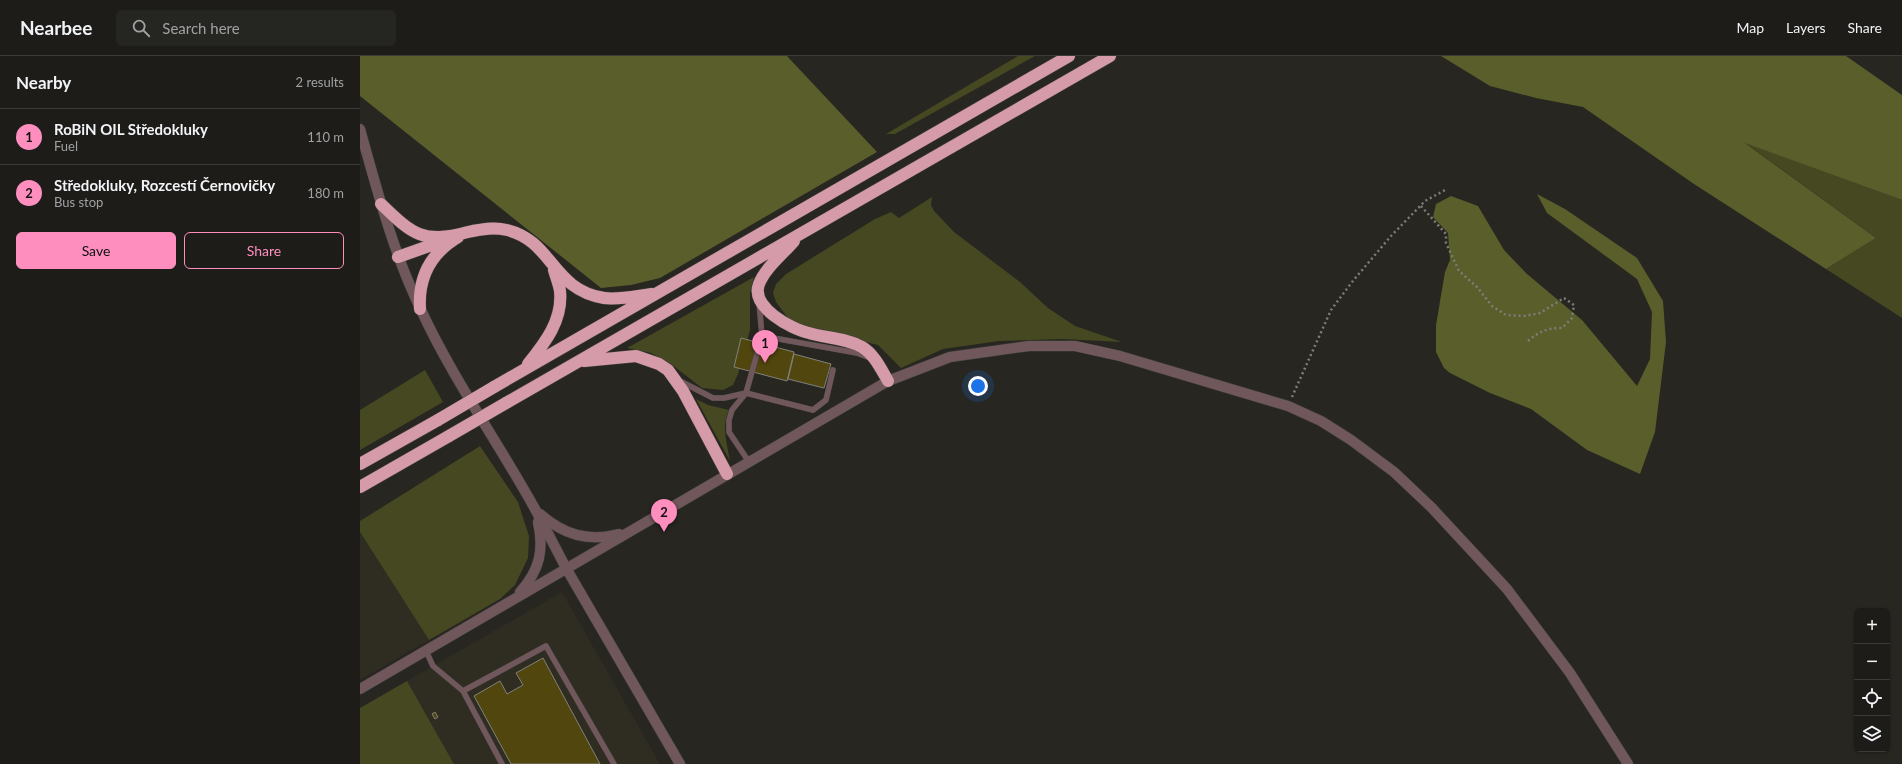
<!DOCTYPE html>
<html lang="en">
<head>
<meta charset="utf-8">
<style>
  :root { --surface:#1d1c19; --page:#252522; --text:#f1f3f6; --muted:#a0a1a2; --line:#3b3a38; --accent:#fd8ebe }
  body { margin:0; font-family:Lato,sans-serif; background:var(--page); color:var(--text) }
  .controls { position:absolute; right:12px; bottom:12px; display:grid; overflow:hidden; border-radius:6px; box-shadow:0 1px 3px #0004 }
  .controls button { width:36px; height:36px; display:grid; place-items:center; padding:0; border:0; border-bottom:1px solid var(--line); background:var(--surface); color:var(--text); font:20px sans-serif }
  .you { position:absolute; left:618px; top:330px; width:14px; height:14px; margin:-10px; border:3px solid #fff; border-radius:50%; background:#1a73e8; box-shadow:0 0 0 6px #1a73e833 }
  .badge { display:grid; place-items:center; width:26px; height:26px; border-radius:50%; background:var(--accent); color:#111; font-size:13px; font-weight:700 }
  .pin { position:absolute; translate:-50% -33px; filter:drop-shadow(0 1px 2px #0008) }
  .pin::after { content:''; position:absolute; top:21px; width:14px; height:12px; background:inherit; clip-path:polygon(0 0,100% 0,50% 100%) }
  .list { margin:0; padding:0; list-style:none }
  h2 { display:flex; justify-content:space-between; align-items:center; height:52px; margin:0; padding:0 16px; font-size:17px }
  h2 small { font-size:13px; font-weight:400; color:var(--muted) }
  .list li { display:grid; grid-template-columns:26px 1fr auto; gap:12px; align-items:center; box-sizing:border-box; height:56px; padding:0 16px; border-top:1px solid var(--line) }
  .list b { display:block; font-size:15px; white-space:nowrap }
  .list p { margin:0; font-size:13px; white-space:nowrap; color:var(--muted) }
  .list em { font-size:13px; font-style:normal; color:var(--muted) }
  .actions { display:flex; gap:8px; padding:12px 16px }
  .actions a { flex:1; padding:9px 0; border:1px solid var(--accent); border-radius:6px; text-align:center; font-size:14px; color:var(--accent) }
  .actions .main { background:var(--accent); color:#111 }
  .icon { flex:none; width:22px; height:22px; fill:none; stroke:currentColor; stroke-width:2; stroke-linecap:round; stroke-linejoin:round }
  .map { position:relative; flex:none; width:1542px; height:708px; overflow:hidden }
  header { display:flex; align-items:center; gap:24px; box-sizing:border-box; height:56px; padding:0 20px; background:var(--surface); border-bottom:1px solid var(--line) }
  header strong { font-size:19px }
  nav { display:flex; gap:22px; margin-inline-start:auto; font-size:14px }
  .search { width:280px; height:36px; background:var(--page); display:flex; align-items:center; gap:10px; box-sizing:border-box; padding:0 14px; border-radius:6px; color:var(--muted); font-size:15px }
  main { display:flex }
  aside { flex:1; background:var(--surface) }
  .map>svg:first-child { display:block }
  .built { fill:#2f2d22 }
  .green { fill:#454821 }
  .forest { fill:#595e2b }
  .building { fill:#50460e; stroke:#82817b }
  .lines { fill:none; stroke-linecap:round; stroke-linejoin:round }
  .service-casing { stroke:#43423e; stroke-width:6 }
  .minor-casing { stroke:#43423e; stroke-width:11 }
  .tertiary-casing { stroke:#43423e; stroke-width:11 }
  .motorway-casing { stroke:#43423e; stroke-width:13 }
  .path { stroke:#7e7d79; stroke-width:2.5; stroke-dasharray:2 3; stroke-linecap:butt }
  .service { stroke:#70575c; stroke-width:5.5 }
  .minor { stroke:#70575c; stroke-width:10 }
  .tertiary { stroke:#70575c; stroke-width:10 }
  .motorway { stroke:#d69ba8; stroke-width:12 }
  .motorway-bridge-casing { stroke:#43423e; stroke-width:13; stroke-linecap:butt }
  .motorway-bridge { stroke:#d69ba8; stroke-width:12 }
</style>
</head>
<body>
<header>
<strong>Nearbee</strong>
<div class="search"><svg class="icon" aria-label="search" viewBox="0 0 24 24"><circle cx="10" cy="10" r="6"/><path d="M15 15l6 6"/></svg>Search here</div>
<nav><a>Map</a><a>Layers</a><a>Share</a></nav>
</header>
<main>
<aside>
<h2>Nearby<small>2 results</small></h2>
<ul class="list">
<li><span class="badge">1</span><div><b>RoBiN OIL Středokluky</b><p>Fuel</p></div><em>110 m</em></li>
<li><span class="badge">2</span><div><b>Středokluky, Rozcestí Černovičky</b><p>Bus stop</p></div><em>180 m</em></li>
</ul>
<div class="actions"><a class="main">Save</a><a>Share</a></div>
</aside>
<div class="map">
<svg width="1542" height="708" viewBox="0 0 1542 708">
  <rect width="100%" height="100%" fill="#272621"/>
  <path class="built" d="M0,476L69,584L0,624Z
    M202,536L300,708H94L47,625Z"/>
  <path class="green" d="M658,0H675L535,78H526Z
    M1384,86L1542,144V262L1466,213L1516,182Z
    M572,141L571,149L574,155L594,176L660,226L688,252L715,270L762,286L702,283L639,285L583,293L541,312L518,289L444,271L428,262L416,246L413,237L416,228L426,218L515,163L531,156L539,162Z
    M394,221L390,237V274L378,318L373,329L363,334L342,332L311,308L291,297L267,292Z
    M65,314L83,346L0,394V354Z
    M336,343L348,349L369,354C361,370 367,388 370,405Z
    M120,390L158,446L169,480L168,502L155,529L140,543L69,584L0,476V465Z
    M47,625L94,708H0V652Z"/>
  <path class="forest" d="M0,0H427L517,96L300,222L271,229L241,232L0,40Z
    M1081,0H1486L1542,39V144L1385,87L1516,182L1466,213L1334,128L1223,51L1176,42L1130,30Z
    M1177,138L1205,153L1277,202L1303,245L1306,286L1295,376L1280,418L1227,394L1171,353L1130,337L1090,317L1084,312L1076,296V269L1085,216L1090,204L1088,177L1073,161L1076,148L1091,140L1118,150L1144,194L1167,218L1222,264L1277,330L1290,303L1292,256L1277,223L1187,157Z"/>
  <path class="building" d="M381,282L434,296L427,325L374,311Z
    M434,298L471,308L464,332L428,323Z
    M183,602L240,708H151L114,640L140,625L147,638L163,629L156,617Z
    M75,656L78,661L75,663L72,658Z"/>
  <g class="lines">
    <g class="service-casing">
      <path id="service" d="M402,280L497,297L510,302
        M320,325L353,342H364L386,337L453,354L466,344L473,314
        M389,406L369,376V364L372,354L386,337L402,280L399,246
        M66,595L73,610L103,635L142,708
        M103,635L186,590L254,708"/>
    </g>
    <g class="minor-casing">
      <path id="minor" d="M206,512L320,708"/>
    </g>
    <g class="tertiary-casing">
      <path id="tertiary" d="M0,73C17,134 33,196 61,254C93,323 138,386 175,453C186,473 196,493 206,512
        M180,458C204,479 228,486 259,478
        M160,536C180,514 184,494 178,466
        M0,633L528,325L590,301L669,290H715L760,300L928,350L961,365L991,384L1034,416L1072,452L1147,533L1210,617L1268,708"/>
    </g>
    <g class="motorway-casing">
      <path id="motorway" d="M21,148C53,179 63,188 108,176C122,173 134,171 147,174C193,185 192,234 244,242C259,244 276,240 292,238
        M434,185C423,198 405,212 399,228C390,251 431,273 449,277C465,282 487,282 502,291C514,298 521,313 528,325
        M38,201L86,184
        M60,253C58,221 71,197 98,181
        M224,305L276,300L299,308L308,314L323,335L367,418
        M168,308C185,287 203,264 200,235C199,228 196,221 194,214
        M134,331L709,0
        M146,347L750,0
        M0,408L78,364
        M0,431L89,380"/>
    </g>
    <path class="path" d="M1061,150L1086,178V187L1099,215L1117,231L1132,250L1146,259L1164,260L1180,257L1204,242L1214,249L1212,262L1202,272C1187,272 1180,275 1168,285
      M932,341L971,254L992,226L1031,180L1065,145L1087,133"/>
    <use href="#service" class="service"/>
    <use href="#minor" class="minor"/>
    <use href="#tertiary" class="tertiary"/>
    <use href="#motorway" class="motorway"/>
    <g class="motorway-bridge-casing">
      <path id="motorway-bridge" d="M78,364L134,331
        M89,380L146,347"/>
    </g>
    <use href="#motorway-bridge" class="motorway-bridge"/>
  </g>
</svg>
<div class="controls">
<button>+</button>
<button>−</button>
<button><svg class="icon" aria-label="locate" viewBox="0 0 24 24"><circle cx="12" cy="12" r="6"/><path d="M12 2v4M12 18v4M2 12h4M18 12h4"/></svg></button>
<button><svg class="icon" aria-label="layers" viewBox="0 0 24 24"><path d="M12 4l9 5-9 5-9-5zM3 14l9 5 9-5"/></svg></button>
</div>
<div class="you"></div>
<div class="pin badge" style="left:405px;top:307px">1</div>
<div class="pin badge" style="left:304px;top:476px">2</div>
</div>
</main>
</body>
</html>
